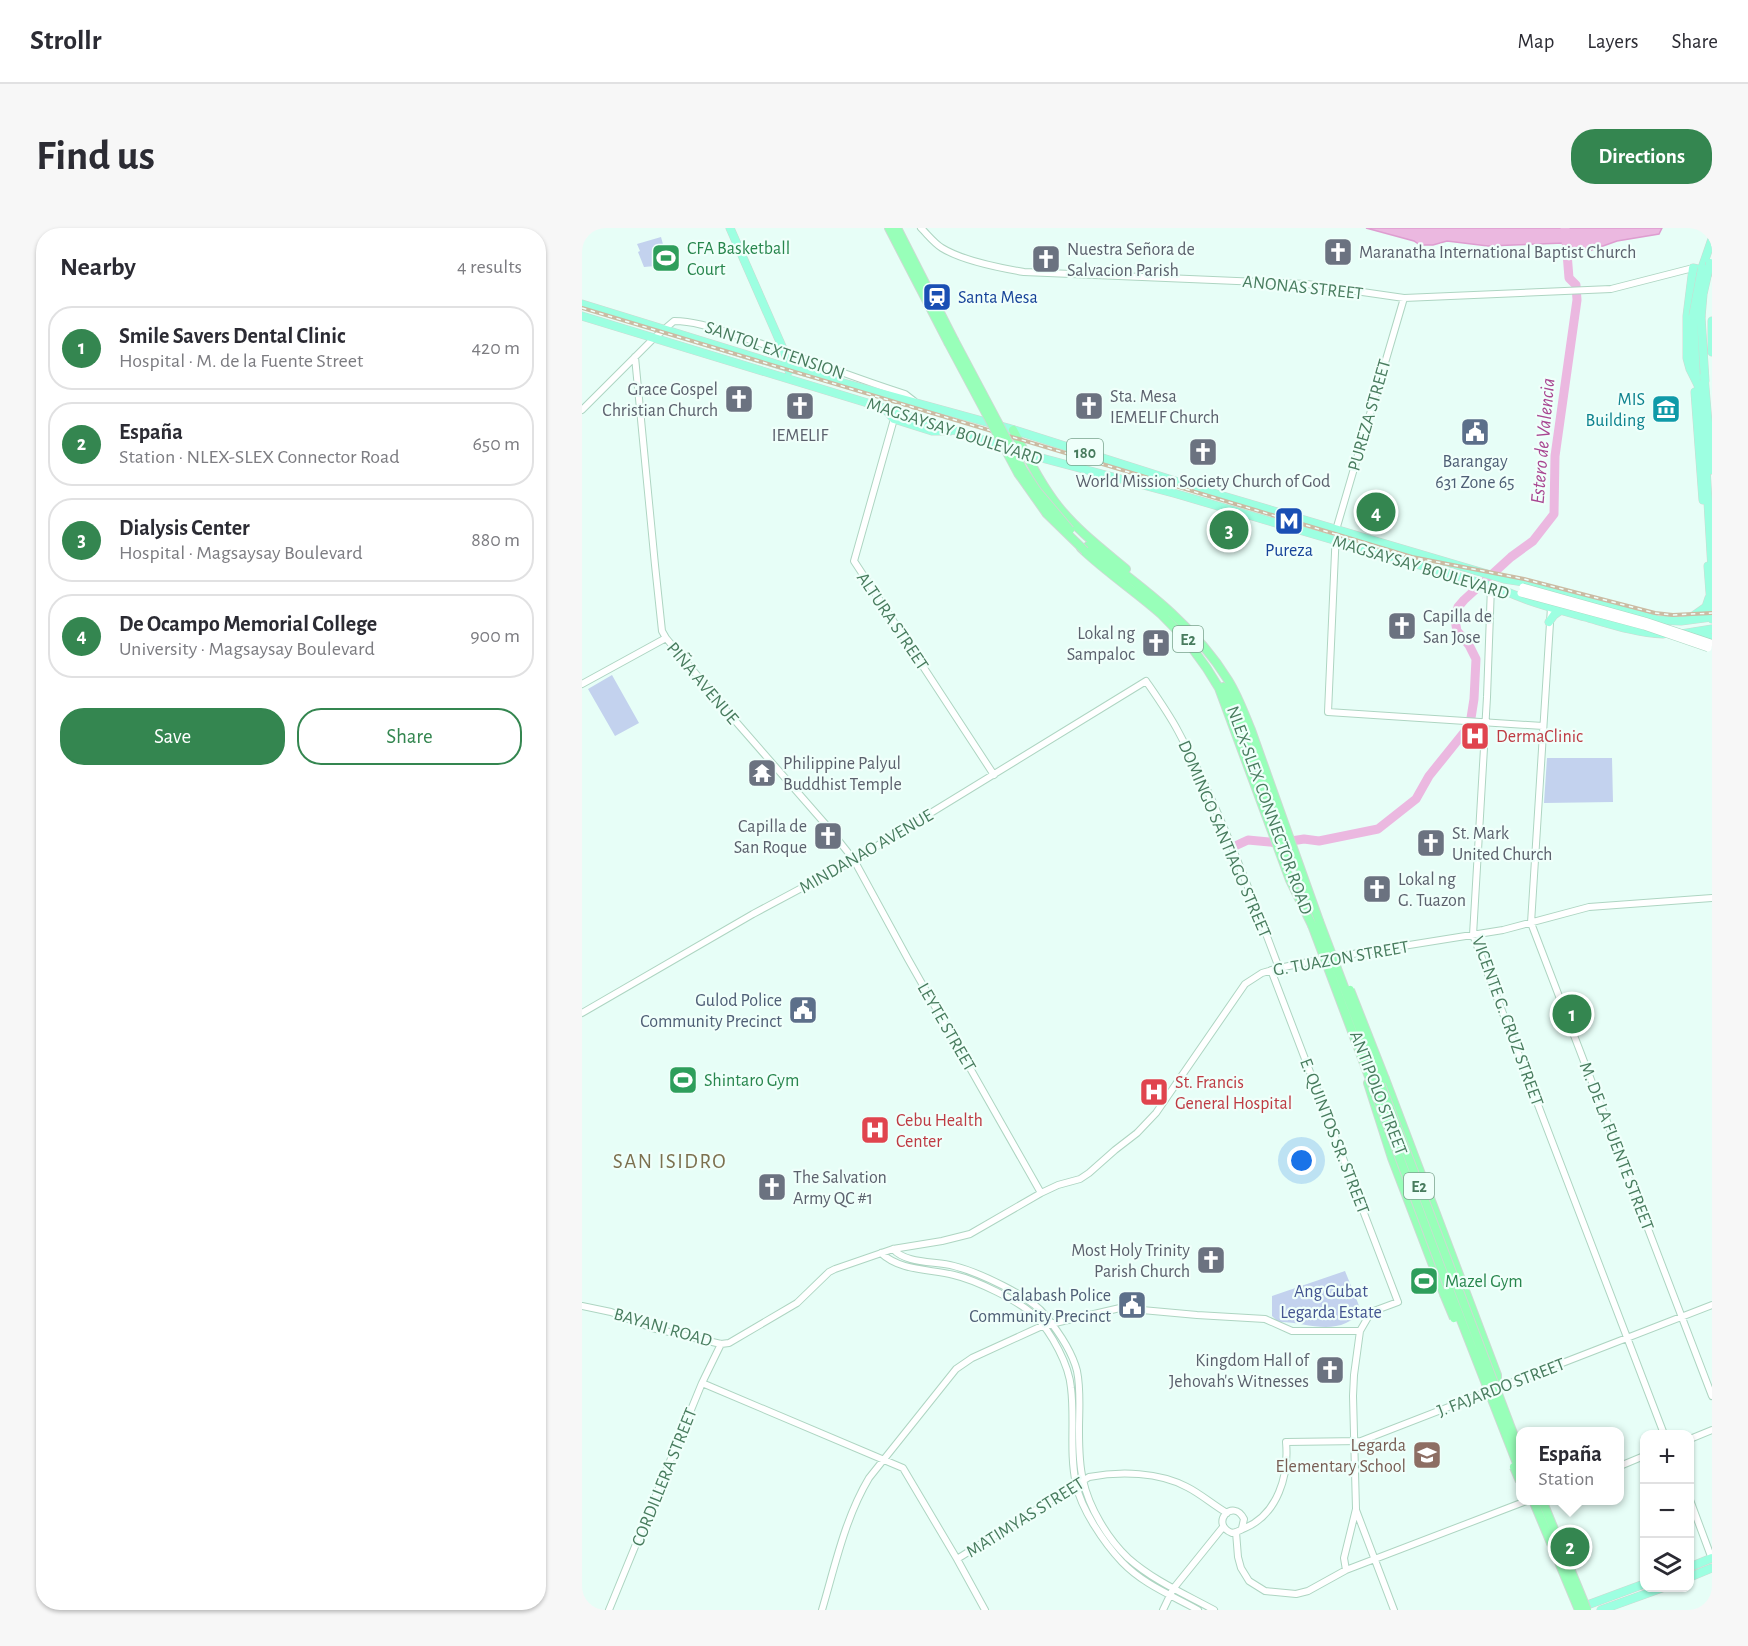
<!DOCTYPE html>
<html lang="en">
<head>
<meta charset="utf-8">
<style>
  :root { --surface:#fff; --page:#f7f7f7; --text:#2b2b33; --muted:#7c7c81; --line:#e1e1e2; --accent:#348650 }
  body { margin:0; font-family:"Alegreya Sans",sans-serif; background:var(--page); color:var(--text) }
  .controls { position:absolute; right:18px; bottom:18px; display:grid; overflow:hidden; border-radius:12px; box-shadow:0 2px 4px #0004 }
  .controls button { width:54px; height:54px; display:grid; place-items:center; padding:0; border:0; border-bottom:2px solid var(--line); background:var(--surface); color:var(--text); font:30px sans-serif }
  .you { position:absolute; left:720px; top:933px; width:21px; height:21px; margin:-15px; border:4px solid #fff; border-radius:50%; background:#1a73e8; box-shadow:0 0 0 9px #1a73e833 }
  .badge { display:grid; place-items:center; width:39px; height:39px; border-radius:50%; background:var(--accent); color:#fff; font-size:20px; font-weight:700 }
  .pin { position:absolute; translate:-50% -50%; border:3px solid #fff; box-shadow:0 2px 6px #0006 }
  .popup { position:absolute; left:934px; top:1199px; width:108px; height:78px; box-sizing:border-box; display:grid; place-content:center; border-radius:12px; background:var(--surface); filter:drop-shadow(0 2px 4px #0005); font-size:20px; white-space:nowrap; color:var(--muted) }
  .popup b { font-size:22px; color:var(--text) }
  .popup::after { content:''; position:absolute; left:50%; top:100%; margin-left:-12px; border:12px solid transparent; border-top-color:var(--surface) }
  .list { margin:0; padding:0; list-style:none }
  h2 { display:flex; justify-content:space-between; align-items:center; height:78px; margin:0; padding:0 24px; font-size:26px }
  h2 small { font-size:20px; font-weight:400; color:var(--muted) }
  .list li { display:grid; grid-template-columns:39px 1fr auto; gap:18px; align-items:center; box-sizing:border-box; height:84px; margin:0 12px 12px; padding:0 12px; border:2px solid var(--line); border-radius:24px }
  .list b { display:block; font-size:22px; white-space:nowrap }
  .list p { margin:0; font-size:20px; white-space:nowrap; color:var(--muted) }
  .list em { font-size:20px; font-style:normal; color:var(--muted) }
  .actions { display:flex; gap:12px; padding:18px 24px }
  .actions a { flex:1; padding:14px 0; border:2px solid var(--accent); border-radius:24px; text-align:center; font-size:21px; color:var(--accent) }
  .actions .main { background:var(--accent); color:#fff }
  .icon { flex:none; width:33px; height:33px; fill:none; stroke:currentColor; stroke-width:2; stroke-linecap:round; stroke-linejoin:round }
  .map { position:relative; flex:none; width:1130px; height:1382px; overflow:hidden; border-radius:24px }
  header { display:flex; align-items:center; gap:36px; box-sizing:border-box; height:84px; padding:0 30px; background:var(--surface); border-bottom:2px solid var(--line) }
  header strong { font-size:28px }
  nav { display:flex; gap:33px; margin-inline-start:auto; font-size:21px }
  .intro { display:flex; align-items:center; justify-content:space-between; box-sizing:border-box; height:144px; padding:0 36px }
  h1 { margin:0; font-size:42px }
  .button { padding:15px 27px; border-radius:24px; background:var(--accent); color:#fff; font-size:21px; font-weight:700 }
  main { display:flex; gap:36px; padding:0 36px }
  aside { flex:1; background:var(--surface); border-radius:24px; box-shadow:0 2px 4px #0004 }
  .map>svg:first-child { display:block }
  .green { fill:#c3d2ee }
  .water { fill:#ebb8e0; stroke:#de9dd0; stroke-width:1.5 }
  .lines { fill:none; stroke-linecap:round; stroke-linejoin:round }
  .river { stroke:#ebb8e0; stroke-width:9 }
  .tertiary-casing { stroke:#aed5c2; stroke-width:8 }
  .primary-casing { stroke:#ccdad2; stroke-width:9 }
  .motorway-casing { stroke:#ccdad2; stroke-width:10 }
  .tertiary { stroke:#fff; stroke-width:6 }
  .primary { stroke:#9dffe1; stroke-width:8 }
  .motorway { stroke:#98ffb9; stroke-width:8 }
  .rail-casing { stroke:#cbbba3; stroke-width:4 }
  .rail { stroke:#effffa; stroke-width:1.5; stroke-dasharray:4.5; stroke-linecap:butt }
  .secondary-bridge-casing { stroke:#aad8c2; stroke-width:8; stroke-linecap:butt }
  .primary-bridge-casing { stroke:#ccdad2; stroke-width:9; stroke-linecap:butt }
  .motorway-bridge-casing { stroke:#ccdad2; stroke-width:10; stroke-linecap:butt }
  .secondary-bridge { stroke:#fff; stroke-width:7 }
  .primary-bridge { stroke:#9dffe1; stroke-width:8 }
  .motorway-bridge { stroke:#98ffb9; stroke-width:8 }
  .labels { text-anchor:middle; stroke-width:4.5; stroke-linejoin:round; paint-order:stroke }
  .shield { fill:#effffa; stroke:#7aa38d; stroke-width:1.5 }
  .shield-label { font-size:16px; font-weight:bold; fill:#487c5e }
  .leisure-label { font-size:18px; fill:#27864d; stroke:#effffa; text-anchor:start }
  .worship-label { font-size:18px; fill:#5b616d; stroke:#effffa; text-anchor:start }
  .street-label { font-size:18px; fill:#487c5e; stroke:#effffa }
  .transit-label { font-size:18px; fill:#164399; stroke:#effffa; text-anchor:start }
  .culture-label { font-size:18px; fill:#0d838f; stroke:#effffa; text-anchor:end }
  .service-label { font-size:18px; fill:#4e5e75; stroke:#effffa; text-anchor:end }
  .health-label { font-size:18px; fill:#be3a42; stroke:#effffa; text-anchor:start }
  .park-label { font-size:18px; fill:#435490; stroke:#effffa }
  .education-label { font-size:18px; fill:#785e54; stroke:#effffa; text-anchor:end }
  .water-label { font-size:20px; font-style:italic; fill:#a84691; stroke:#effffa }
  .quarter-label { font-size:21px; letter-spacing:1.5px; fill:#7c704e; stroke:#effffa }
</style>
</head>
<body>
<header>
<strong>Strollr</strong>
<nav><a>Map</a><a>Layers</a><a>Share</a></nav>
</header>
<div class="intro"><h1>Find us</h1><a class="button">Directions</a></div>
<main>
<aside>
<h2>Nearby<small>4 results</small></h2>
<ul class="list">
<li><span class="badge">1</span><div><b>Smile Savers Dental Clinic</b><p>Hospital · M. de la Fuente Street</p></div><em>420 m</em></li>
<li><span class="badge">2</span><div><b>España</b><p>Station · NLEX-SLEX Connector Road</p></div><em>650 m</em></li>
<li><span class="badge">3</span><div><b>Dialysis Center</b><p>Hospital · Magsaysay Boulevard</p></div><em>880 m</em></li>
<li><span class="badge">4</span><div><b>De Ocampo Memorial College</b><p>University · Magsaysay Boulevard</p></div><em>900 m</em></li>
</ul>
<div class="actions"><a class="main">Save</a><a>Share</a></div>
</aside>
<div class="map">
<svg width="1130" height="1382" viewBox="0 0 1130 1382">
  <rect width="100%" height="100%" fill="#e7fef7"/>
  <path class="green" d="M79,9L82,20L77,23V26L93,24L96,36L62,39L56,24L58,23L55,16Z
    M30,447L57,495L33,508L6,461Z
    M965,530H1030L1031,574L962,575Z
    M763,1043L780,1085C775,1088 769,1093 764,1095C742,1105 718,1093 696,1094L690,1088V1068Z"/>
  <path class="water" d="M784,0H1080L1077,6L1035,13L1007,23L983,24L982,15L906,18L865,13L851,17H838L832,13Z"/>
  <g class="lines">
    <path class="river" d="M653,618L666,612L697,615L722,611L737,613L796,601L834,571L847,548L884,502L889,490L892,471L894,431L887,417L875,403L873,392L876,379L882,372L929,329L951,313L972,286L973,228L995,72L994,57L987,50L983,0"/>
    <g class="tertiary-casing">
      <path id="tertiary" d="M339,0C346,7 352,15 360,20C381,33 418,40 442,44L725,56L822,70L1029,61L1111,40
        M822,70L754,302L746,484L961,498
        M53,129L73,337L80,403L84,410L149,488L245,598L272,632L326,731L459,965
        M0,182L72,110L92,93C116,93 139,103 162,110C216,127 269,149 323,166L332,173
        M312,191L272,333L412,547
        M909,358L905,469L891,707L1082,1206
        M969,379L949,695L1130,1168
        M0,456L84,410
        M0,785L171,686L272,632L564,453C575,469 587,486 596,503C636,577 667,661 697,740
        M311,1021C324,1036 353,1033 372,1038C396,1044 448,1068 463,1087C476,1103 490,1123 495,1143C499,1162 497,1182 497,1202C497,1218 497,1236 501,1252C507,1280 526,1311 546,1330C572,1353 603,1366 632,1382
        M299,1025C318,1043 348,1041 372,1047C394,1052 437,1073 453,1088C470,1105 487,1137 489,1160C493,1192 487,1224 494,1256C499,1281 522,1315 540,1334C561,1356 589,1367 616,1382
        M0,1078L29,1084L70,1100L139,1116L147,1115L215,1075L247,1044L253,1041L311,1021L360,1013L388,1006L459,965L476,957L498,951L507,945L533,922L555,905L574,885L663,756L680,745L697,740L746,730L921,702L1007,679L1130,670
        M120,1155L321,1240L375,1331L403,1382
        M1108,1211L1130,1202
        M1038,1238L1062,1228
        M1108,1272L1130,1331
        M774,1282L812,1382
        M660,1300L662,1291C651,1269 627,1296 650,1305C656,1304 658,1302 663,1300C696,1286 707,1247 704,1214L779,1213L1130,1077
        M654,1304L656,1329L659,1340L667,1353L683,1363L714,1366L726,1363L764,1342L947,1272
        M375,1331L507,1249C538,1243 577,1244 605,1259C619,1266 631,1277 645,1285
        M764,1342L762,1330L774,1281L771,1168L772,1147L778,1103
        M27,1382L120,1155L139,1116
        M240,1382C253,1338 263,1290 287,1250L374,1141L390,1130L460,1098L538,1080L615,1087L683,1091L710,1103H778L789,1084L816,1074L689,742
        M581,1382L591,1361L641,1299"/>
    </g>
    <g class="primary-casing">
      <path id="primary" d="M148,0L202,123L207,143
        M1120,40L1130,11
        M1130,44L1111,40L1105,88V130L1108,141L1116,157L1121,189L1130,342
        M0,76L207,140L426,200L631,265L922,351L942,354L1076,392L1099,393L1130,389
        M0,88L302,180L456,229L595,266L919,361C946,374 975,381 1003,389C1028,396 1055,405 1081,406
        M1111,88L1114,150
        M1119,89L1123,153
        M1130,93V124
        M1122,148L1130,242
        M1113,164L1121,272
        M303,181L312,191L350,203H368
        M1126,338L1130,391
        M1107,391L1124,379L1127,370
        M967,394L972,387L979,382
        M1120,403L1130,411
        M1099,406L1130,401
        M1108,1339L1130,1330
        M1108,1349L1130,1340
        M1000,1379L1062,1356
        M1019,1382L1080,1360"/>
    </g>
    <g class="motorway-casing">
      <path id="motorway" d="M307,0L366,114
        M315,0L372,112
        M431,202C445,228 458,255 476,278C495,302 520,321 544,341
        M506,318C558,358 611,395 646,452C656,468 662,485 669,502L737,693
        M499,320C524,344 553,363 579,386C602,408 621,432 637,460L708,652L730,697
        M641,459L652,480L706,629
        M803,851L915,1147V1154L911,1161
        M786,855L810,930L862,1066"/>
    </g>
    <use href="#tertiary" class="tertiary"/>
    <use href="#primary" class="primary"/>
    <use href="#motorway" class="motorway"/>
    <g class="rail-casing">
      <path id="rail" d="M0,80L830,329L942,351L1073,385L1091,387L1130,385"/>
    </g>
    <use href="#rail" class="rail"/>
    <g class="secondary-bridge-casing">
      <path id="secondary-bridge" d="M941,359L1063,393L1129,415
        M939,365L1062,398L1126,420"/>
    </g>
    <g class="primary-bridge-casing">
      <path id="primary-bridge" d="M1111,88L1120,40
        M1119,89L1121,66L1128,35"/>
    </g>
    <g class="motorway-bridge-casing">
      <path id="motorway-bridge" d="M372,112L441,242L455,263L488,302
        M366,114L436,245L465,286L503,323
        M737,693L938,1224
        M730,697L865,1056L938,1243
        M768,762L803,851
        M862,1066L872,1090
        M932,1239L938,1253
        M951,1272L997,1382
        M960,1272L1005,1382"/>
    </g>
    <use href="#secondary-bridge" class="secondary-bridge"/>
    <use href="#primary-bridge" class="primary-bridge"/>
    <use href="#motorway-bridge" class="motorway-bridge"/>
  </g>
  <defs>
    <g id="church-square" transform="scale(1.5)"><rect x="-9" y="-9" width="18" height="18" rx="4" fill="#6b7280" stroke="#effffa"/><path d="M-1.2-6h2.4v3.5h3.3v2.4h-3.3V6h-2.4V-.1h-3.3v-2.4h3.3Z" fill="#fff"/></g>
    <g id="stadium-square" transform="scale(1.5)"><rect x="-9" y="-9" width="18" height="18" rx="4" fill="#2e9e5b" stroke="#effffa"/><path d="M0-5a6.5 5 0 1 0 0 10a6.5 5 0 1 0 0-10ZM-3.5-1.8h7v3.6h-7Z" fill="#fff"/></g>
    <g id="station-square" transform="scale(1.5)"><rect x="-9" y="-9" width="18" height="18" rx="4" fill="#1a4fb4" stroke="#effffa"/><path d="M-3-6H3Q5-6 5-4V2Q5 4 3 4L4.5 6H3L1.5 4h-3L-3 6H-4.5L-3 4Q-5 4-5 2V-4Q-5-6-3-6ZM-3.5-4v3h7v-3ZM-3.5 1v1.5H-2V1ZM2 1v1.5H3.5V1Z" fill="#fff"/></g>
    <g id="museum-square" transform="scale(1.5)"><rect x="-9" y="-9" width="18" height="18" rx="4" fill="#0f9aa8" stroke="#effffa"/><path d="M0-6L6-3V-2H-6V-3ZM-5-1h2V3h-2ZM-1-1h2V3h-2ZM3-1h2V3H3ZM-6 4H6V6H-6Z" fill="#fff"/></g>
    <g id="civic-square" transform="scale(1.5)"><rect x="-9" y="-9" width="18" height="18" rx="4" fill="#5c6f8a" stroke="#effffa"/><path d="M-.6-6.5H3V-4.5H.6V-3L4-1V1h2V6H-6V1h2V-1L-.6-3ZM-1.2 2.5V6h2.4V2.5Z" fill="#fff"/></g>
    <g id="metro-square" transform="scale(1.5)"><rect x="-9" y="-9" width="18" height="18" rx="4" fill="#1a4fb4" stroke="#effffa"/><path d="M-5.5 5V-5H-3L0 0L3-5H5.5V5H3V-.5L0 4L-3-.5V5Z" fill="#fff"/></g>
    <g id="hospital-square" transform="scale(1.5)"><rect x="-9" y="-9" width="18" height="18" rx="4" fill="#e0444e" stroke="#effffa"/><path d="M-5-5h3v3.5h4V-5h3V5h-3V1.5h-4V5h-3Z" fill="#fff"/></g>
    <g id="temple-square" transform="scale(1.5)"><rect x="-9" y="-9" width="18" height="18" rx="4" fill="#6b7280" stroke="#effffa"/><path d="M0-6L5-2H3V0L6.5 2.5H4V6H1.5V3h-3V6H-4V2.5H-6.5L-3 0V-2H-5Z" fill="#fff"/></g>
    <g id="school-square" transform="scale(1.5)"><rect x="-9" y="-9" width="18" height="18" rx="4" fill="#8d6e63" stroke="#effffa"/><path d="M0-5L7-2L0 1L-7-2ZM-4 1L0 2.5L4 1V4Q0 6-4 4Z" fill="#fff"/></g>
  </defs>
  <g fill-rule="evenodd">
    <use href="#church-square" x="756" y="24"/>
    <use href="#stadium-square" x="84" y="30"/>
    <use href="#church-square" x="464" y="31"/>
    <use href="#station-square" x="355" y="69"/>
    <use href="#church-square" x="157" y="171"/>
    <use href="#church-square" x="218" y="178"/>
    <use href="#church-square" x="507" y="178"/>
    <use href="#museum-square" x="1084" y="181"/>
    <use href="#civic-square" x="893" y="204"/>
    <use href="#church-square" x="621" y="224"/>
    <use href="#metro-square" x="707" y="293"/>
    <use href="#church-square" x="820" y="398"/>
    <use href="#church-square" x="574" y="415"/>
    <use href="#hospital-square" x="893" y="508"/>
    <use href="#temple-square" x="180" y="545"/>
    <use href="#church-square" x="246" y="608"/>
    <use href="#church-square" x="849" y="615"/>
    <use href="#church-square" x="795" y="661"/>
    <use href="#civic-square" x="221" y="782"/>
    <use href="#stadium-square" x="101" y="852"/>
    <use href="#hospital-square" x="572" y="864"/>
    <use href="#hospital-square" x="293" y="902"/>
    <use href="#church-square" x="190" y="959"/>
    <use href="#church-square" x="629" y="1032"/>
    <use href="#stadium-square" x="842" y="1053"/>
    <use href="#civic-square" x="550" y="1077"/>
    <use href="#church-square" x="748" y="1142"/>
    <use href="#school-square" x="845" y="1227"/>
  </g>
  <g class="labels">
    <g class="shield">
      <rect x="485" y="211" width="36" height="26" rx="4.5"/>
      <rect x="591" y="398" width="30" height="26" rx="4.5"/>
      <rect x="822" y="945" width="30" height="26" rx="4.5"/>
    </g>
    <g class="shield-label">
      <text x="503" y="230">180</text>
      <text x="606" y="417">E2</text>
      <text x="837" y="964">E2</text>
    </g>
    <g class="leisure-label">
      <text x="105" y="26">CFA Basketball<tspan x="105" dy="21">Court</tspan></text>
      <text x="122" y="858">Shintaro Gym</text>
      <text x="863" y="1059">Mazel Gym</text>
    </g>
    <g class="worship-label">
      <text x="485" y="27">Nuestra Señora de<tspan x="485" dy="21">Salvacion Parish</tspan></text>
      <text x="777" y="30">Maranatha International Baptist Church</text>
      <text x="136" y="167" text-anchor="end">Grace Gospel<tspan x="136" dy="21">Christian Church</tspan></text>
      <text x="528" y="174">Sta. Mesa<tspan x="528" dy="21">IEMELIF Church</tspan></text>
      <text x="218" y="213" text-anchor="middle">IEMELIF</text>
      <text x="621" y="259" text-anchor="middle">World Mission Society Church of God</text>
      <text x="841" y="394">Capilla de<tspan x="841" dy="21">San Jose</tspan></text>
      <text x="553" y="411" text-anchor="end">Lokal ng<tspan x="553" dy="21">Sampaloc</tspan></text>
      <text x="201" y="541">Philippine Palyul<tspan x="201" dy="21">Buddhist Temple</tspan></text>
      <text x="225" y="604" text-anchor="end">Capilla de<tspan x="225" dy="21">San Roque</tspan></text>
      <text x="870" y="611">St. Mark<tspan x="870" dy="21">United Church</tspan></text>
      <text x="816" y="657">Lokal ng<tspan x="816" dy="21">G. Tuazon</tspan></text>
      <text x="211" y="955">The Salvation<tspan x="211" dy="21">Army QC #1</tspan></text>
      <text x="608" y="1028" text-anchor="end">Most Holy Trinity<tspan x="608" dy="21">Parish Church</tspan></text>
      <text x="727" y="1138" text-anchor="end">Kingdom Hall of<tspan x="727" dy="21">Jehovah's Witnesses</tspan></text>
    </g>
    <g class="street-label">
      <text transform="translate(721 59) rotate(6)" y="6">ANONAS STREET</text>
      <text transform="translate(193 122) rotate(19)" y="6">SANTOL EXTENSION</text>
      <text transform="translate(787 187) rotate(-74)" y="6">PUREZA STREET</text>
      <text transform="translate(373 203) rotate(18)" y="6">MAGSAYSAY BOULEVARD</text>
      <text transform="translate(839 339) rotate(17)" y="6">MAGSAYSAY BOULEVARD</text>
      <text transform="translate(311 393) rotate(56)" y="6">ALTURA STREET</text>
      <text transform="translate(121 455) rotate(50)" y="6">PIÑA AVENUE</text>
      <text transform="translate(688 582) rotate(70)" y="6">NLEX-SLEX CONNECTOR ROAD</text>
      <text transform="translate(643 611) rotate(67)" y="6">DOMINGO SANTIAGO STREET</text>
      <text transform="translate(284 623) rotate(-30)" y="6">MINDANAO AVENUE</text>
      <text transform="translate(759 730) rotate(-10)" y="6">G. TUAZON STREET</text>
      <text transform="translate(926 793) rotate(70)" y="6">VICENTE G. CRUZ STREET</text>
      <text transform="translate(365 799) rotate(60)" y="6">LEYTE STREET</text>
      <text transform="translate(797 865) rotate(69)" y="6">ANTIPOLO STREET</text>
      <text transform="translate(753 908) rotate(69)" y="6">E. QUINTOS SR. STREET</text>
      <text transform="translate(1035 918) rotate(69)" y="6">M. DE LA FUENTE STREET</text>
      <text transform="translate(81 1099) rotate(16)" y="6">BAYANI ROAD</text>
      <text transform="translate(919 1159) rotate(-21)" y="6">J. FAJARDO STREET</text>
      <text transform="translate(82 1249) rotate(-68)" y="6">CORDILLERA STREET</text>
      <text transform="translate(443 1289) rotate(-32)" y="6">MATIMYAS STREET</text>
    </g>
    <g class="transit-label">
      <text x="376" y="75">Santa Mesa</text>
      <text x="707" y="328" text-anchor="middle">Pureza</text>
    </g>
    <g class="culture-label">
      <text x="1063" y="177">MIS<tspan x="1063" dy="21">Building</tspan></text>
    </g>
    <g class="service-label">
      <text x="893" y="239" text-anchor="middle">Barangay<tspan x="893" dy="21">631 Zone 65</tspan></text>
      <text x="200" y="778">Gulod Police<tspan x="200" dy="21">Community Precinct</tspan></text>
      <text x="529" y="1073">Calabash Police<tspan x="529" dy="21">Community Precinct</tspan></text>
    </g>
    <g class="health-label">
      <text x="914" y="514">DermaClinic</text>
      <text x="593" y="860">St. Francis<tspan x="593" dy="21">General Hospital</tspan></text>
      <text x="314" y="898">Cebu Health<tspan x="314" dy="21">Center</tspan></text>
    </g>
    <g class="park-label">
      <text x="749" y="1069">Ang Gubat<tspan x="749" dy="21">Legarda Estate</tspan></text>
    </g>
    <g class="education-label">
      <text x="824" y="1223">Legarda<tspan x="824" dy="21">Elementary School</tspan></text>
    </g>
    <g class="water-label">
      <text transform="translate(960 213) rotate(-85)" y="7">Estero de Valencia</text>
    </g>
    <g class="quarter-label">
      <text x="88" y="940">SAN ISIDRO</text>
    </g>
  </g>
</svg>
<div class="controls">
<button>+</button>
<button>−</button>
<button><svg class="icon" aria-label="layers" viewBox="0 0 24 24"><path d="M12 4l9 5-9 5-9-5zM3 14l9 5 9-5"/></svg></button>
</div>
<div class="you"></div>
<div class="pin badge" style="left:990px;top:786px">1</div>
<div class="pin badge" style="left:988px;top:1319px">2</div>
<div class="popup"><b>España</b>Station</div>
<div class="pin badge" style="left:647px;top:302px">3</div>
<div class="pin badge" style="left:794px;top:284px">4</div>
</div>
</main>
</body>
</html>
